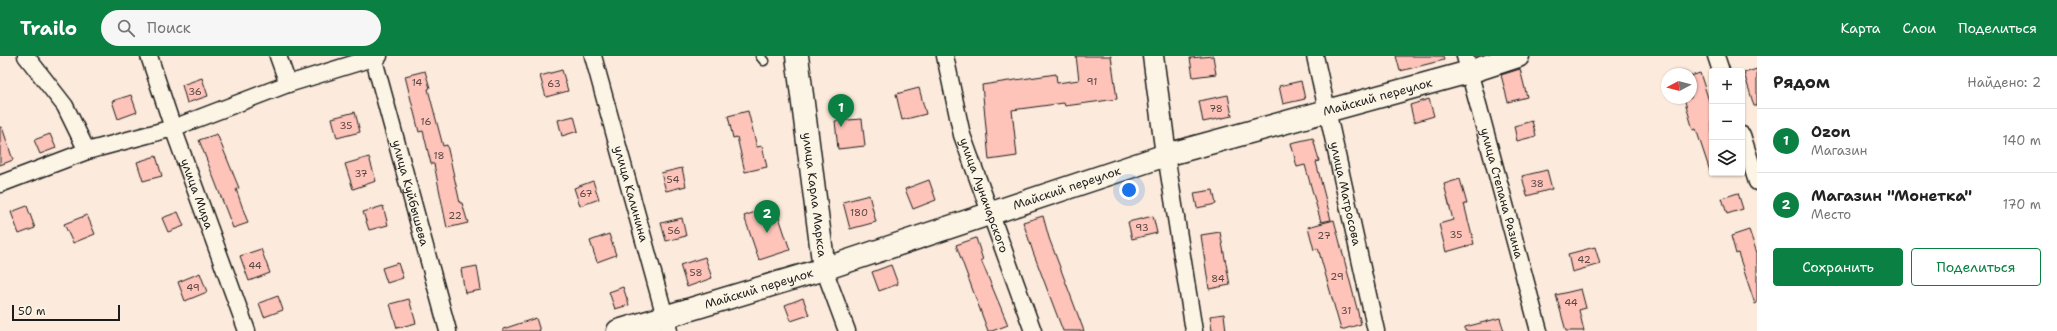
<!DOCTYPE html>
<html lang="ru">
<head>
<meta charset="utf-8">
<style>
  :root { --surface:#fff; --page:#f6f6f6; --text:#222; --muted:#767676; --line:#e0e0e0; --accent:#0b8043 }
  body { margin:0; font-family:"Shantell Sans",sans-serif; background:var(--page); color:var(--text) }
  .controls { position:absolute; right:12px; top:12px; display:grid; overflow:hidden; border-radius:4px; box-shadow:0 1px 3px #0004 }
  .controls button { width:36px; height:36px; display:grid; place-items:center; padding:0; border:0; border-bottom:1px solid var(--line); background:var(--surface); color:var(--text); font:20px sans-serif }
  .compass { position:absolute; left:1661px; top:12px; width:36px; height:36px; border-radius:50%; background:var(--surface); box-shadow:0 1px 3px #0004; rotate:263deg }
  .scale { position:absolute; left:12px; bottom:10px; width:108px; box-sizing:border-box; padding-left:4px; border:2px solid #1c1c1c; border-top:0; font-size:11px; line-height:14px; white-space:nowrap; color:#1c1c1c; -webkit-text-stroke:3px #fcf5e5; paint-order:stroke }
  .you { position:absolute; left:1129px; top:134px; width:14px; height:14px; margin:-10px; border:3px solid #fff; border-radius:50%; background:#1a73e8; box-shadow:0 0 0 6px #1a73e833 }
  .badge { display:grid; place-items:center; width:26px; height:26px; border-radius:50%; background:var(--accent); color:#fff; font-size:13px; font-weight:700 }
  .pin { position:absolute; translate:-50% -33px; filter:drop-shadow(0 1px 2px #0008) }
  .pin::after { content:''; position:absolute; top:21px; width:14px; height:12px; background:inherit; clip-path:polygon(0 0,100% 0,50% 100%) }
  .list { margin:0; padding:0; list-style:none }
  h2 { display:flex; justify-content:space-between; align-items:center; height:52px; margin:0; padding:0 16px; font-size:17px }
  h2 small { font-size:13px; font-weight:400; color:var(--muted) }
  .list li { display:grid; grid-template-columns:26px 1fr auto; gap:12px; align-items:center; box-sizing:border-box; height:64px; padding:0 16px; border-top:1px solid var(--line) }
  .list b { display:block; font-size:15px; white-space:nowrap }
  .list p { margin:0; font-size:13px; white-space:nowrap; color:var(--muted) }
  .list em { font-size:13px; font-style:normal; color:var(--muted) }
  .actions { display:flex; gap:8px; padding:12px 16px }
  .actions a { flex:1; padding:9px 0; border:1px solid var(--accent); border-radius:4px; text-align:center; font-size:14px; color:var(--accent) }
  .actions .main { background:var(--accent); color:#fff }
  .icon { flex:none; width:22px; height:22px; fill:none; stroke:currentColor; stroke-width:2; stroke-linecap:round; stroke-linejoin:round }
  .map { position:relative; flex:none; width:1757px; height:275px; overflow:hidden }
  header { display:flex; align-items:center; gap:24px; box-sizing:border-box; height:56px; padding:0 20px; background:var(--accent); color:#fff }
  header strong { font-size:19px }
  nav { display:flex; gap:22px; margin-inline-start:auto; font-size:14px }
  .search { width:280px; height:36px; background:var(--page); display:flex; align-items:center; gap:10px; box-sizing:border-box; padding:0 14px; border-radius:22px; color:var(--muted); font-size:15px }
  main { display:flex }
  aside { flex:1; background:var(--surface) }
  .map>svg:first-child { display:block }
  .building { fill:#fec3b9; stroke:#1c1c1c }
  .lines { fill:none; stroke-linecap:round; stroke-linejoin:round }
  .service-casing { stroke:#1c1c1c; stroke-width:11 }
  .minor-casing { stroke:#1c1c1c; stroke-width:19 }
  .tertiary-casing { stroke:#1c1c1c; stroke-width:23 }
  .secondary-casing { stroke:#1c1c1c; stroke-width:25 }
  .service { stroke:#fcf5e5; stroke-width:8 }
  .minor { stroke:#fcf5e5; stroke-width:16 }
  .tertiary { stroke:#fcf5e5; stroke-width:20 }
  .secondary { stroke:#fcf5e5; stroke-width:22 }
  .labels { text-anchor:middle; stroke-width:4; stroke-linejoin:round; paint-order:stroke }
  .number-label { font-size:10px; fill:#544643 }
  .street-label { font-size:12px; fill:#1c1c1c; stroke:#fcf5e5 }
</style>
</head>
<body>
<header>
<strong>Trailo</strong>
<div class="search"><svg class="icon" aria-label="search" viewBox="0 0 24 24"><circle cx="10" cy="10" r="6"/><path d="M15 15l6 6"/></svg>Поиск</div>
<nav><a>Карта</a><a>Слои</a><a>Поделиться</a></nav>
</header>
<main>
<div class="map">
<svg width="1757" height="275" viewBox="0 0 1757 275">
  <rect width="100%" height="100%" fill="#fcebdc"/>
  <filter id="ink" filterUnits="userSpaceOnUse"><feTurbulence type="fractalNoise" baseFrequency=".025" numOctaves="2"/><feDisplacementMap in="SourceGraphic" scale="8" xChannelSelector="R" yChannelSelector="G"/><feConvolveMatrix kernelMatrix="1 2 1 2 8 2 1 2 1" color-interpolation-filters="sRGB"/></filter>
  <g filter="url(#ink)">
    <path class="building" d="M1076,0H1111L1117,43L1065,50L1064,47L1012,54L1017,100L989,104L982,29L1056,18L1057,27L1079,24Z
      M1213,0L1216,18L1193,21L1190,2Z
      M1396,0H1443L1444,4L1400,15Z
      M1520,13L1527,41L1508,46L1501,19Z
      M1757,13V50H1754L1744,17Z
      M562,14L568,35L546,41L540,20Z
      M425,15L430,32L428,33L443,90L447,89L460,147H462L468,167L447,172L434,108H431L423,75L419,76L405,20Z
      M1700,17L1712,54V115H1710L1696,73L1693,74L1684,42H1691V20Z
      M202,22L208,40L187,47L182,29Z
      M1301,25L1305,43L1283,48L1279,30Z
      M919,32L926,58L902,64L896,38Z
      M131,39L137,56L118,63L112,45Z
      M1228,39L1232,60L1203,66L1199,45Z
      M1429,43L1434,60L1414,66L1410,49Z
      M748,55L757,91L762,90L767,111L745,116L737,81L733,82L728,60Z
      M355,56L360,76L337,82L332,62Z
      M574,60L578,75L562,80L558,64Z
      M862,63L865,90L838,93L835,65Z
      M1532,65L1536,80L1517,85L1514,70Z
      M0,71H2L13,104L0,109Z
      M50,78L56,92L40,98L34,84Z
      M217,78L239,132L236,133L248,167L233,172L199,84Z
      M1313,82L1319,105L1316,106L1331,164L1321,166L1305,109L1297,111L1291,87Z
      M156,100L162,120L143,125L137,106Z
      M369,101L376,125L353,133L345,108Z
      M682,112L686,130L666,135L661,117Z
      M1547,114L1552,133L1527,140L1522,120Z
      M1460,123L1467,148H1464L1474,188L1446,196L1439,168L1453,164L1444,128Z
      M929,124L936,144L913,153L905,133Z
      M593,125L599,143L580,150L574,132Z
      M1213,134L1216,148L1197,152L1194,137Z
      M1738,137L1743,153L1727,158L1722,142Z
      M869,139L876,166L850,173L843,146Z
      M775,149L790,194L759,204L744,160Z
      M27,150L35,172L19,178L11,156Z
      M383,150L388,169L369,174L363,156Z
      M178,156L184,170L168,176L162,162Z
      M87,159L95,178L73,187L64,168Z
      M1043,160L1049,182L1084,275H1063L1033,196L1023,166Z
      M1153,160L1157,177L1132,183L1128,166Z
      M682,162L686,180L666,185L661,167Z
      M1334,164L1361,268L1341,274L1318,192L1314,194L1308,171Z
      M1749,174L1757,197V247L1755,248L1738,197L1736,198L1731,180Z
      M1220,176L1230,229L1209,233L1201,179Z
      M609,178L616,199L597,206L590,185Z
      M976,182L983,204H981L1008,269L992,275H988L956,189Z
      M1595,191L1600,208L1572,216L1568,198Z
      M261,193L270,217L249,225L240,200Z
      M705,201L712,222L687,231L680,209Z
      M398,207L403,222L387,227L382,212Z
      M891,209L898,228L879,235L872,216Z
      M477,210L481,234L465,237L461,213Z
      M200,217L207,236L185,245L178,226Z
      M623,231L629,249L615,253L609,236Z
      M1581,233L1586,252L1579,254L1584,275H1566L1556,239Z
      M278,240L283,254L264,261L259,247Z
      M803,242L809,259L791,265L785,249Z
      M409,243L416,267L397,272L390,248Z
      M1224,258L1226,275H1212L1210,260Z
      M536,262L540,275H503V273Z
      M1500,262L1504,275H1465V271Z"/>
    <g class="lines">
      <g class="service-casing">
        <path id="service" d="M760,0L764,5"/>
      </g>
      <g class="minor-casing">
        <g id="minor">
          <path d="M26,0L65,50L87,95"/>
          <path id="s1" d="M149,0L173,72L247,275"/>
          <path d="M278,0L288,28"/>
          <path id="s2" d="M373,0L448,275"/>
          <path id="s3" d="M593,0L669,275"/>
          <path id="s4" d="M945,0L962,79L1033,275"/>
          <path id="s5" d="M1315,0L1376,275"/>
          <path id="s6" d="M1465,0L1539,275"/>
          <path d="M1716,0L1721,15"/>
          <path d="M1742,79L1757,126"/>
          <path d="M1166,99L1194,275"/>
          <path d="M0,128L87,95L173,72L288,28L379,0"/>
          <path d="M824,213L847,275"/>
        </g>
      </g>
      <g class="tertiary-casing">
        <path id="tertiary" d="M1153,0L1166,99"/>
      </g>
      <g class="secondary-casing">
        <g id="secondary">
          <path id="s7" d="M797,0L824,213"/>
          <path id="s8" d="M618,275L824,213L1166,99L1469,16L1518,0"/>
        </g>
      </g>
      <use href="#service" class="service"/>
      <use href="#minor" class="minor"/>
      <use href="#tertiary" class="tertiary"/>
      <use href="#secondary" class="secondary"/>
    </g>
  </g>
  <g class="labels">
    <g class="number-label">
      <text x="1092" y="29">91</text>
      <text x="417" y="30">14</text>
      <text x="554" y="31">63</text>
      <text x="195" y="39">36</text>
      <text x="1216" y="56">78</text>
      <text x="426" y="69">16</text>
      <text x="346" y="73">35</text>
      <text x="439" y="103">18</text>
      <text x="361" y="121">37</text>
      <text x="673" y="127">54</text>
      <text x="1537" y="131">38</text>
      <text x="586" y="141">67</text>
      <text x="859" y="160">180</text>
      <text x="455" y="163">22</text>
      <text x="1142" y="175">93</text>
      <text x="674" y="178">56</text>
      <text x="1456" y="182">35</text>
      <text x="1324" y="183">27</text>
      <text x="1584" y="207">42</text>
      <text x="255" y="213">44</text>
      <text x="696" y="220">58</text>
      <text x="1337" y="224">29</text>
      <text x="1218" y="226">84</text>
      <text x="193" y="235">49</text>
      <text x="1571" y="250">44</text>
      <text x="1346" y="258">31</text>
    </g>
    <g class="street-label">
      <text dy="4" stroke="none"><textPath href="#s8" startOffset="795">Майский переулок</textPath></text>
      <text dy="4" stroke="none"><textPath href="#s8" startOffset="471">Майский переулок</textPath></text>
      <text dy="4" stroke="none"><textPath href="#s2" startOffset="142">улица Куйбышева</textPath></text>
      <text dy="4" stroke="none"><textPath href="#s1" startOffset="146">улица Мира</textPath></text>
      <text dy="4" stroke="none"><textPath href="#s3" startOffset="143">улица Калинина</textPath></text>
      <text dy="4" stroke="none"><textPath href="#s5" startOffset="141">улица Матросова</textPath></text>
      <text dy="4" stroke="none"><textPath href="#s6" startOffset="142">улица Степана Разина</textPath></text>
      <text dy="4" stroke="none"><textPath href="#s7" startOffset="140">улица Карла Маркса</textPath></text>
      <text dy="4" stroke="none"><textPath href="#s4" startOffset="145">улица Луначарского</textPath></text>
      <text dy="4" stroke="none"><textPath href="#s8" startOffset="147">Майский переулок</textPath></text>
    </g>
  </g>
</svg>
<div class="controls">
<button>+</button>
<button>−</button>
<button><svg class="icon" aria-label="layers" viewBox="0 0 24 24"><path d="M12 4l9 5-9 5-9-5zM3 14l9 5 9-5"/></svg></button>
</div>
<svg class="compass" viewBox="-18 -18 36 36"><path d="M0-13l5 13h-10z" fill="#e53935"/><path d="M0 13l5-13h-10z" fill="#767676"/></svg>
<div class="scale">50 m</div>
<div class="you"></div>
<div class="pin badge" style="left:841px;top:71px">1</div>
<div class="pin badge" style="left:767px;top:177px">2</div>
</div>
<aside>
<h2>Рядом<small>Найдено: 2</small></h2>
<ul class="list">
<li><span class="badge">1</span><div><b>Ozon</b><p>Магазин</p></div><em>140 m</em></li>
<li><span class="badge">2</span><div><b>Магазин &quot;Монетка&quot;</b><p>Место</p></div><em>170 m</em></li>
</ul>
<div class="actions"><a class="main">Сохранить</a><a>Поделиться</a></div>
</aside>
</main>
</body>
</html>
